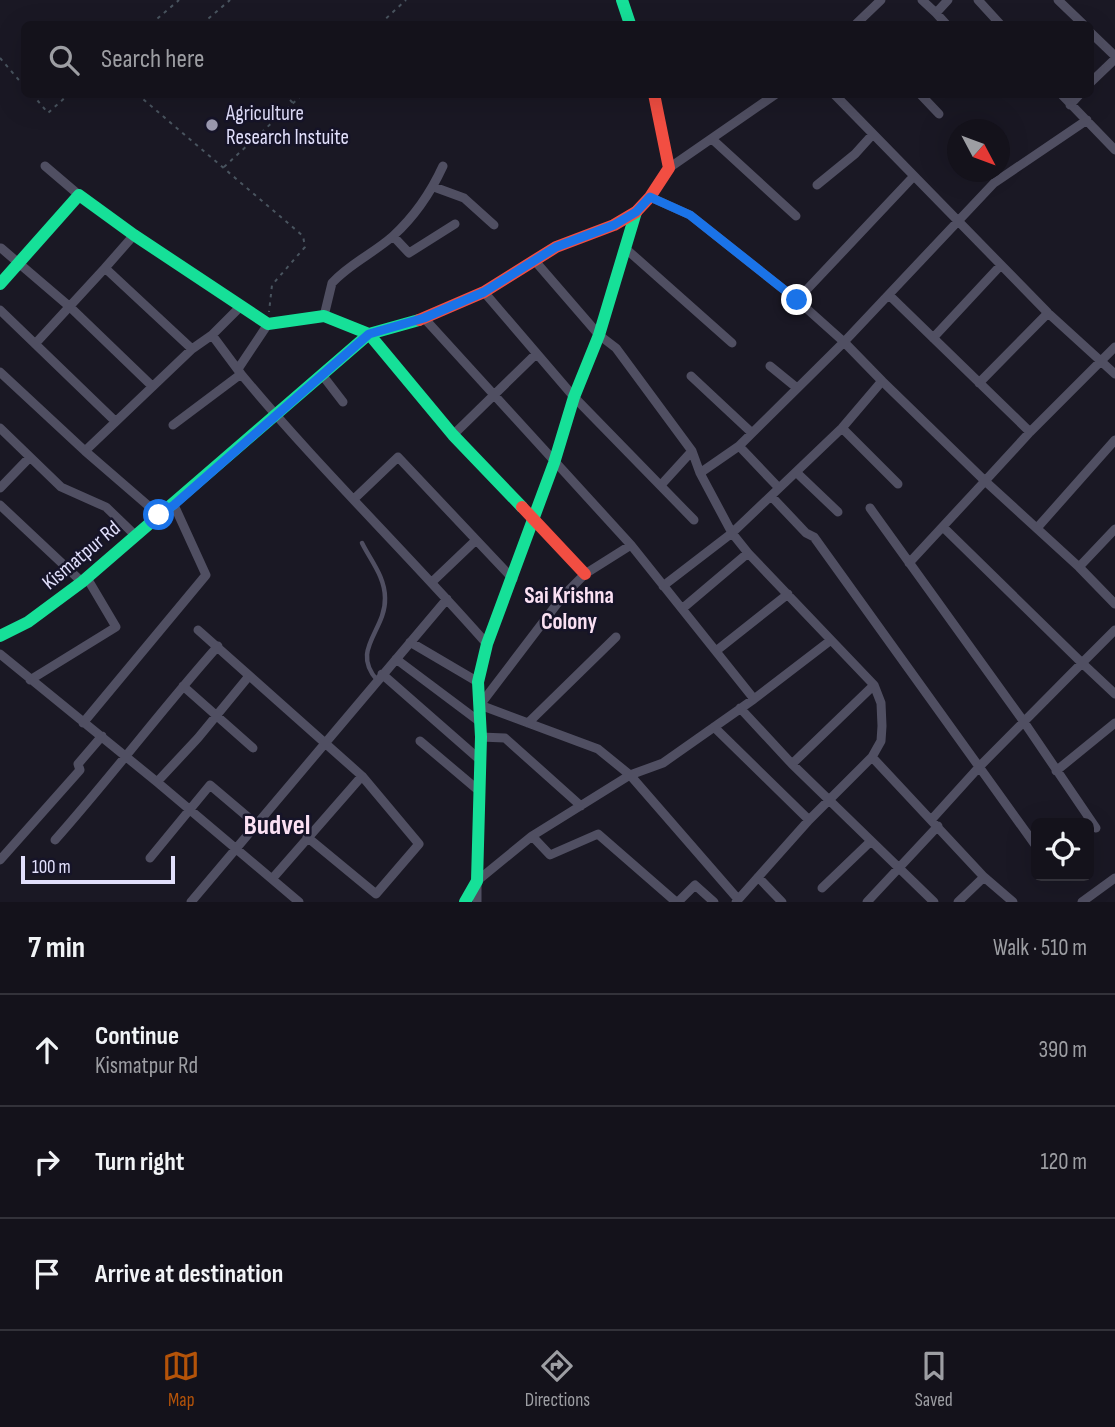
<!DOCTYPE html>
<html lang="en">
<head>
<meta charset="utf-8">
<style>
  :root { --surface:#14121b; --page:#212028; --text:#f1f3f6; --muted:#9d9ea3; --line:#33323a; --accent:#b45309 }
  body { margin:0; font-family:"Sofia Sans Condensed",sans-serif; background:var(--page); color:var(--text) }
  .controls { position:absolute; right:21px; bottom:21px; display:grid; overflow:hidden; border-radius:10px; box-shadow:0 7px 28px #0002 }
  .controls button { width:63px; height:63px; display:grid; place-items:center; padding:0; border:0; border-bottom:2px solid var(--line); background:var(--surface); color:var(--text); font:35px sans-serif }
  .compass { position:absolute; left:947px; top:119px; width:63px; height:63px; border-radius:50%; background:var(--surface); box-shadow:0 7px 28px #0002; rotate:131deg }
  .scale { position:absolute; left:21px; bottom:18px; width:154px; box-sizing:border-box; padding-left:7px; border:4px solid #e1dffb; border-top:0; font-size:19px; line-height:24px; white-space:nowrap; color:#e1dffb; -webkit-text-stroke:5px #161428; paint-order:stroke }
  .stop { position:absolute; width:21px; height:21px; margin:-16px; border:5px solid #1a73e8; border-radius:50%; background:#fff }
  .stop.end { background:#1a73e8; border-color:#fff; box-shadow:0 2px 7px #0008 }
  .list { margin:0; padding:0; list-style:none }
  h2 { display:flex; justify-content:space-between; align-items:center; height:91px; margin:0; padding:0 28px; font-size:30px }
  h2 small { font-size:23px; font-weight:400; color:var(--muted) }
  .list li { display:grid; grid-template-columns:46px 1fr auto; gap:21px; align-items:center; box-sizing:border-box; height:112px; padding:0 28px; border-top:2px solid var(--line) }
  .list b { display:block; font-size:26px; white-space:nowrap }
  .list p { margin:0; font-size:23px; white-space:nowrap; color:var(--muted) }
  .list em { font-size:23px; font-style:normal; color:var(--muted) }
  .icon { flex:none; width:38px; height:38px; fill:none; stroke:currentColor; stroke-width:2; stroke-linecap:round; stroke-linejoin:round }
  .map { position:relative; flex:none; width:1115px; height:902px; overflow:hidden }
  .search { position:absolute; background:var(--surface); box-shadow:0 7px 28px #0002; left:21px; right:21px; top:21px; height:77px; display:flex; align-items:center; gap:18px; box-sizing:border-box; padding:0 24px; border-radius:10px; color:var(--muted); font-size:26px }
  .sheet { height:427px; background:var(--surface) }
  nav { display:flex; justify-content:space-around; align-items:center; box-sizing:border-box; height:98px; border-top:2px solid var(--line); background:var(--surface); font-size:19px; color:var(--muted) }
  nav a { display:grid; justify-items:center; gap:4px }
  nav .on { color:var(--accent) }
  .map>svg:first-child { display:block }
  .lines { fill:none; stroke-linecap:round; stroke-linejoin:round }
  .path { stroke:#49545f; stroke-width:2; stroke-dasharray:3.5 5; stroke-linecap:butt }
  .lane { stroke:#504f62; stroke-width:4.5 }
  .street { stroke:#504f62; stroke-width:9 }
  .fast { stroke:#16e098; stroke-width:12 }
  .jam { stroke:#f24e42; stroke-width:12 }
  .route { stroke:#1a73e8; stroke-width:9 }
  .poi-dot { fill:#9b99b0; stroke:#161428; stroke-width:2.5 }
  .labels { text-anchor:middle; stroke-width:5; stroke-linejoin:round; paint-order:stroke }
  .poi-label { font-size:21px; fill:#e1dffb; stroke:#161428; text-anchor:start }
  .street-label { font-size:21px; fill:#e1dffb; stroke:#161428 }
  .neighbourhood-label { font-size:23px; font-weight:bold; fill:#fbe1f3; stroke:#161428 }
  .district-label { font-size:28px; font-weight:bold; fill:#fbe1f3; stroke:#161428 }
</style>
</head>
<body>
<div class="map">
<svg width="1115" height="902" viewBox="0 0 1115 902">
  <rect width="100%" height="100%" fill="#1a1824"/>
  <g class="lines">
    <path class="path" d="M151,24L179,0
      M202,24L230,0
      M380,24L406,0
      M0,58L24,86
      M32,94L48,113L69,94
      M137,94L303,236L305,247L272,285L269,312
      M284,94L293,103
      M224,167L303,94"/>
    <path class="lane" d="M362,543C371,561 385,577 385,598C386,631 350,649 377,680"/>
    <path class="street" d="M922,0L936,13
      M978,0L1000,24
      M1058,0L1083,24
      M856,24L881,0
      M946,24L936,13L948,0
      M1090,32L1115,56
      M1090,83L1115,59
      M834,94L1048,313L1115,374
      M920,94L939,114
      M1061,94L1115,150
      M1070,105L1080,94
      M712,139L796,216
      M45,166L79,195
      M669,168L776,94
      M817,185L855,154L873,134
      M434,187L464,198L494,225
      M650,197L690,215L797,300L844,342L994,183L1087,120
      M393,236L409,253L455,224
      M1,248L70,307L152,386
      M625,248L732,343
      M535,261L599,335L616,348L692,451
      M105,268L134,235
      M484,292L574,397L694,520
      M889,295L1030,432
      M797,300L913,177
      M0,310L115,421
      M324,316L332,283C349,264 374,253 393,236C414,217 431,192 443,166
      M424,318L631,545L754,699
      M212,335L240,307
      M933,338L1001,265
      M844,342L882,381L842,428L732,533L700,473L739,446Z
      M35,344L105,268L192,349
      M1115,347L1030,432L985,481L1079,567L1115,604
      M770,366L797,388
      M238,369L268,324
      M0,372L85,451L159,515
      M241,374C319,468 407,553 487,644
      M323,376L343,402
      M691,376L752,433
      M882,381L985,481L909,563
      M979,383L1048,313
      M0,428L61,487L106,507L135,535
      M842,428L898,484
      M453,435L536,354
      M739,446L779,488
      M85,451L192,349L212,335L241,374L173,425
      M796,472L838,512
      M661,485L692,451L700,473
      M0,488L30,457
      M771,496L806,533L814,537L1036,846
      M354,499L398,457L513,579
      M0,505L82,582
      M870,508L1024,722L1096,828
      M1037,528L1115,440
      M1079,567L1115,529
      M432,582L475,541
      M663,586L732,533L748,553L874,685L881,703L882,726L881,741L872,757L809,820L736,902
      M683,608L748,553
      M198,630L362,776L419,844L376,894L307,837
      M1115,630L1082,663L1115,694
      M410,642L478,682
      M716,651L788,594
      M0,654L157,782L299,902
      M396,659L480,722
      M382,674L479,759
      M30,680L116,627L87,578
      M183,686L253,748
      M740,708L792,764L934,902
      M83,723L206,575L174,505
      M528,723L616,637
      M714,727L809,820
      M481,737L505,738L581,806
      M420,741L478,790
      M872,757L984,877L1013,902
      M792,764L874,685
      M1056,771L1115,723
      M157,782L198,738L249,676
      M932,819L980,766L1082,663L943,527
      M532,836L550,855L598,834L676,902
      M55,840C111,777 162,709 218,646
      M150,858L210,785L256,824
      M0,860L80,770L78,764L102,736
      M758,877L782,902
      M272,879L362,776
      M822,888L871,841
      M737,898L630,775L663,763L754,699L831,640
      M191,902L447,599
      M477,902V881L532,836L630,775L598,749L480,705L563,596L585,574L631,545
      M678,902L695,885L714,902
      M867,902L938,826
      M958,902L984,877
      M1082,902L1115,878"/>
    <path class="fast" d="M622,0L630,24
      M0,284L79,195L134,235L268,324L324,316L369,334L453,435L522,507
      M0,636L28,622L82,582L369,334L419,320
      M465,902L477,881L481,737L478,682L487,644L554,463L574,397L599,335L636,212"/>
    <path class="jam" d="M419,320L484,292L556,247L614,225L636,212L650,197L669,168L654,94
      M522,507L585,574"/>
  </g>
  <g class="lines">
    <path class="route" d="M159,515L174,505L369,334L424,318L484,292L556,247L614,225L636,212L650,197L690,215L797,300"/>
  </g>
  <circle class="poi-dot" cx="212" cy="125" r="7"/>
  <g class="labels">
    <g class="poi-label">
      <text x="226" y="120">Agriculture<tspan x="226" dy="24">Research Instuite</tspan></text>
    </g>
    <g class="street-label">
      <text transform="translate(81 555) rotate(-40)" y="7">Kismatpur Rd</text>
    </g>
    <g class="neighbourhood-label">
      <text x="569" y="603">Sai Krishna<tspan x="569" dy="26">Colony</tspan></text>
    </g>
    <g class="district-label">
      <text x="277" y="834">Budvel</text>
    </g>
  </g>
</svg>
<div class="controls">
<button><svg class="icon" aria-label="locate" viewBox="0 0 24 24"><circle cx="12" cy="12" r="6"/><path d="M12 2v4M12 18v4M2 12h4M18 12h4"/></svg></button>
</div>
<svg class="compass" viewBox="-18 -18 36 36"><path d="M0-13l5 13h-10z" fill="#e53935"/><path d="M0 13l5-13h-10z" fill="#9d9ea3"/></svg>
<div class="scale">100 m</div>
<div class="stop" style="left:159px;top:515px"></div>
<div class="stop end" style="left:797px;top:300px"></div>
<div class="search"><svg class="icon" aria-label="search" viewBox="0 0 24 24"><circle cx="10" cy="10" r="6"/><path d="M15 15l6 6"/></svg>Search here</div>
</div>
<section class="sheet">
<h2>7 min<small>Walk · 510 m</small></h2>
<ul class="list">
<li><svg class="icon" aria-label="ahead" viewBox="0 0 24 24"><path d="M12 20V5M6 11l6-6 6 6"/></svg><div><b>Continue</b><p>Kismatpur Rd</p></div><em>390 m</em></li>
<li><svg class="icon" aria-label="right" viewBox="0 0 24 24"><path d="M7 20v-9h11M14 6l5 5-5 5"/></svg><div><b>Turn right</b></div><em>120 m</em></li>
<li><svg class="icon" aria-label="arrive" viewBox="0 0 24 24"><path d="M6 21V4h12l-3 4 3 4H6"/></svg><div><b>Arrive at destination</b></div></li>
</ul>
</section>
<nav>
<a class="on"><svg class="icon" aria-label="map" viewBox="0 0 24 24"><path d="M3 6l6-2 6 2 6-2v14l-6 2-6-2-6 2zM9 4v14M15 6v14"/></svg>Map</a>
<a><svg class="icon" aria-label="directions" viewBox="0 0 24 24"><path d="M12 3l9 9-9 9-9-9zM9 14v-3h6M13 9l2 2-2 2"/></svg>Directions</a>
<a><svg class="icon" aria-label="saved" viewBox="0 0 24 24"><path d="M7 4h10v16l-5-4-5 4z"/></svg>Saved</a>
</nav>
</body>
</html>
